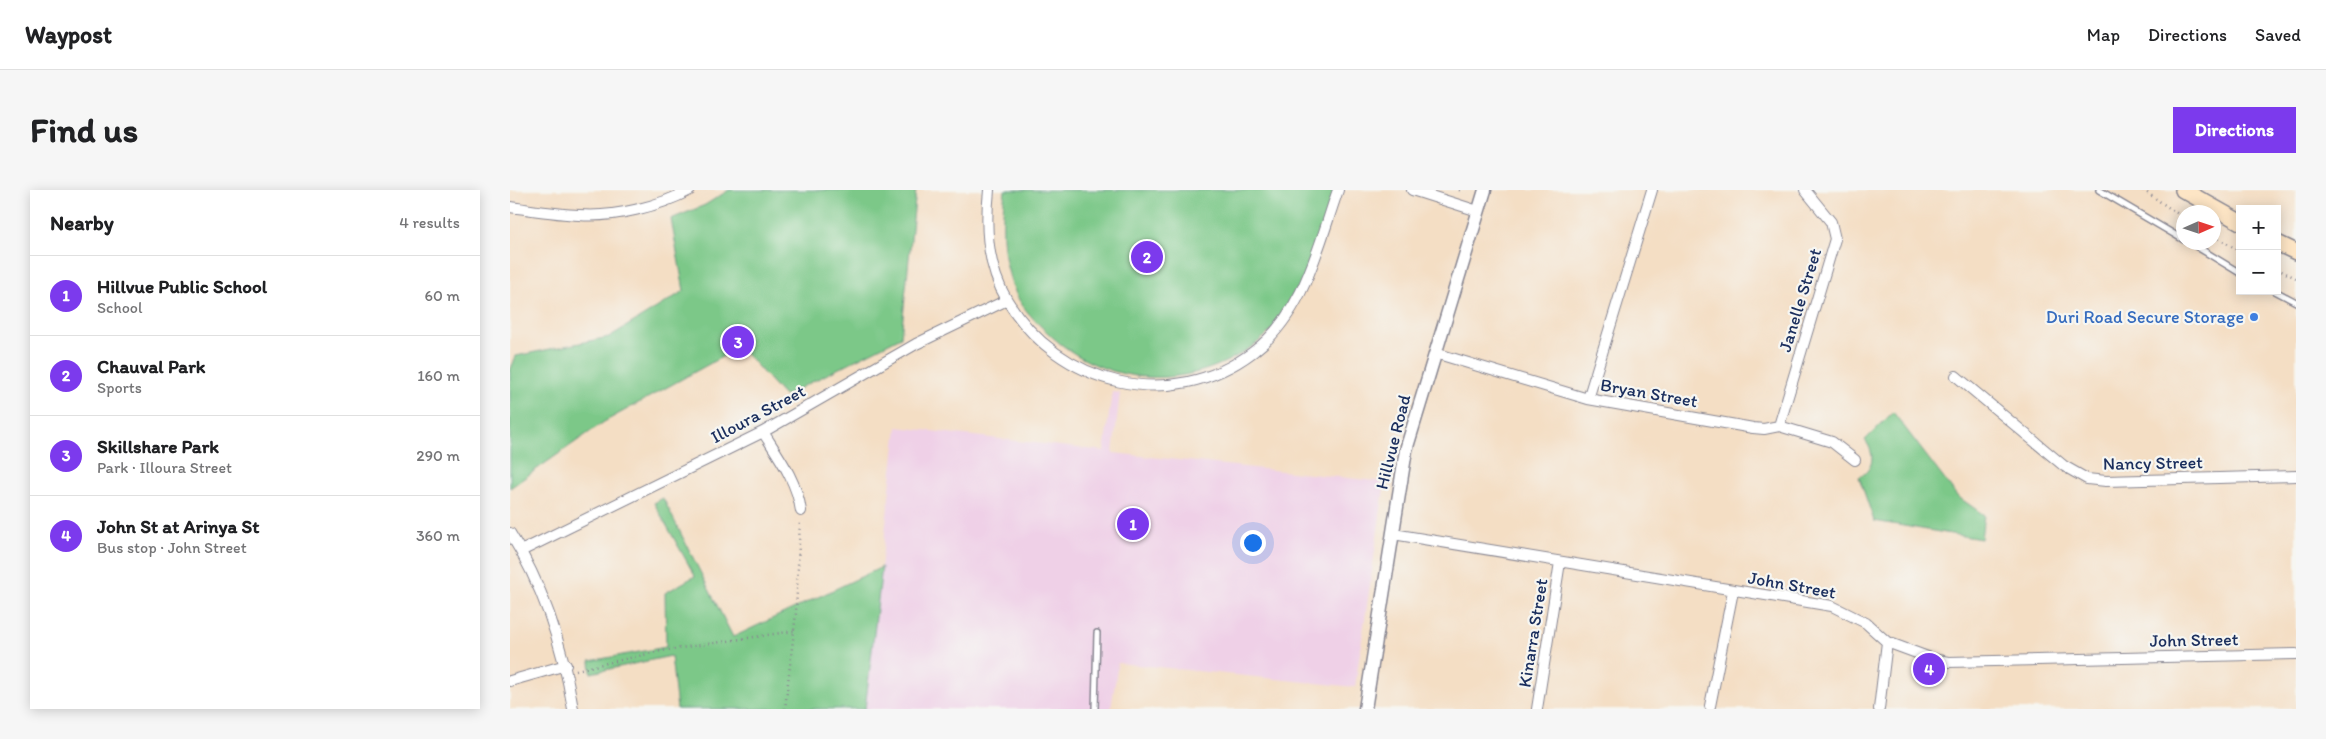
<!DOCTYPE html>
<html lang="en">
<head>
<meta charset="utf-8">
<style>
  :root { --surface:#fff; --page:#f6f6f6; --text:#202124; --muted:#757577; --line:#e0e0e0; --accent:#7c3aed }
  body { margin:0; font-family:Itim,sans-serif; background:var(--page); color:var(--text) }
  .controls { position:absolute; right:15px; top:15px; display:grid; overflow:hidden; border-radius:0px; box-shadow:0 2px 12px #0003 }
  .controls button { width:45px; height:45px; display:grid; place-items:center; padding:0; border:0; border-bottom:1px solid var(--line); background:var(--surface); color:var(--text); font:25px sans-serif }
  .compass { position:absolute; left:1666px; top:15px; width:45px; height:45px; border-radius:50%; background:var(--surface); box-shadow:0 2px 12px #0003; rotate:87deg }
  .you { position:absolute; left:742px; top:352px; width:18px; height:18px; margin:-12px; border:4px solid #fff; border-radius:50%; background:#1a73e8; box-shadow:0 0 0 8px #1a73e833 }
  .badge { display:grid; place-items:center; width:32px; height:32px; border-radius:50%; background:var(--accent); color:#fff; font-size:16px; font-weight:700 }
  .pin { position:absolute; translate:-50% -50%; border:2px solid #fff; box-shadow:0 1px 5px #0006 }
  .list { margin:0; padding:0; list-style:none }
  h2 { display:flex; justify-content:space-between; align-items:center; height:65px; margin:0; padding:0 20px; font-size:21px }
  h2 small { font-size:16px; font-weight:400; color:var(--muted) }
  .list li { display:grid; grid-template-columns:32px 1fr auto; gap:15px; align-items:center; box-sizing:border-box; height:80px; padding:0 20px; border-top:1px solid var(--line) }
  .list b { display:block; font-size:19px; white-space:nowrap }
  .list p { margin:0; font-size:16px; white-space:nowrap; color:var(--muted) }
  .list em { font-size:16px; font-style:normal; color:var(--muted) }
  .map { position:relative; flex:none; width:1786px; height:519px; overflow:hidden; border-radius:0px }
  header { display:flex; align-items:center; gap:30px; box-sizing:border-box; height:70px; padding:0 25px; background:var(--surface); border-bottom:1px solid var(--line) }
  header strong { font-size:24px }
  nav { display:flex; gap:28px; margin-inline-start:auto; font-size:18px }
  .intro { display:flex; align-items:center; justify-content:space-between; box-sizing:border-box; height:120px; padding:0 30px }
  h1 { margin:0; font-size:35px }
  .button { padding:12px 22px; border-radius:0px; background:var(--accent); color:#fff; font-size:18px; font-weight:700 }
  main { display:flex; gap:30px; padding:0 30px }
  aside { flex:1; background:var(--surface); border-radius:0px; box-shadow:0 2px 12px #0003 }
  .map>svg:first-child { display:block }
  .built { fill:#efd0e7 }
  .green { fill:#7bc888; stroke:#4b7c73 }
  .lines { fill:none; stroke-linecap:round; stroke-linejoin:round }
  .service-casing { stroke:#888691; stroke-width:8 }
  .minor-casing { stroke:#888691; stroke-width:12 }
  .tertiary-casing { stroke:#888691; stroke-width:15 }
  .secondary-casing { stroke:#888691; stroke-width:18 }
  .path { stroke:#888691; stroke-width:2.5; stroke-dasharray:1 4; stroke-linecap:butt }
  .service { stroke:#fff; stroke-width:5 }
  .minor { stroke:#fff; stroke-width:10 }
  .tertiary { stroke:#fff; stroke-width:12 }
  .secondary { stroke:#fde5c5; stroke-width:15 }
  .shop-dot { fill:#3f7fe0; stroke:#f6f6f2; stroke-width:2 }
  .labels { text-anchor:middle; stroke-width:4.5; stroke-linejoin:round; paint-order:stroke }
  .street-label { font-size:18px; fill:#1b2f5e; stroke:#f6f6f2 }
  .shop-label { font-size:18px; fill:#366cbe; stroke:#f6f6f2; text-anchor:end }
</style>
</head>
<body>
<header>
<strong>Waypost</strong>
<nav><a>Map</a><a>Directions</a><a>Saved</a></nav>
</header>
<div class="intro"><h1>Find us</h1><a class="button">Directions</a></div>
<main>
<aside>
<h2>Nearby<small>4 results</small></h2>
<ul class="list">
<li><span class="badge">1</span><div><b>Hillvue Public School</b><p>School</p></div><em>60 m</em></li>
<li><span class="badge">2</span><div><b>Chauval Park</b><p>Sports</p></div><em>160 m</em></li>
<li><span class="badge">3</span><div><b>Skillshare Park</b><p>Park · Illoura Street</p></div><em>290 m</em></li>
<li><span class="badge">4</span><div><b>John St at Arinya St</b><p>Bus stop · John Street</p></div><em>360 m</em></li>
</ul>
</aside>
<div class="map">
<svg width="1786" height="519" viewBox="0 0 1786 519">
  <rect width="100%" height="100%" fill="#f6f6f2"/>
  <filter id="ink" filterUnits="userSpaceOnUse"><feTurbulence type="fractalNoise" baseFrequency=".02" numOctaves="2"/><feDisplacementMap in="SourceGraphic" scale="10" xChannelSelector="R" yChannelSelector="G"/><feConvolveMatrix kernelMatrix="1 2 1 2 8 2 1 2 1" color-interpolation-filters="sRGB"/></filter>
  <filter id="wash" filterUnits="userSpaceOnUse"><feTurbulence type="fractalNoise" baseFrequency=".0096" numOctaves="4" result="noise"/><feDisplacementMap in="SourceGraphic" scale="20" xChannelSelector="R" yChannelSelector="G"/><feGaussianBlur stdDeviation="1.12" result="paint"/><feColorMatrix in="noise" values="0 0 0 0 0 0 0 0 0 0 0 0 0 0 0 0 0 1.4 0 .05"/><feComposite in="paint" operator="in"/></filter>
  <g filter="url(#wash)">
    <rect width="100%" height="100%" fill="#f4dec4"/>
    <path class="built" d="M602,202L610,203L603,263L875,292L845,497L608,473L601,519H355L387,237L594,261Z"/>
    <path class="green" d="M219,0H406L391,147L274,206L230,157L94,232L0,298V181L6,166L99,147L174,101L161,29L195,15Z
      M495,0H826C813,35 792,109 767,135C704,200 604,207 537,142C526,132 512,118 506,104C491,70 491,36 495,0Z
      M1383,222L1447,306L1474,325L1471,349L1364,331L1349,287C1365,279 1365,263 1355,250Z
      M153,308L223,447L372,377L355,519H167L161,466L81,483L80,471L156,457L155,403L185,386L144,313Z"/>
  </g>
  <g filter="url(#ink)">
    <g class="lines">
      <g class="service-casing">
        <path id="service" d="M1589,0L1674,50
          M1679,52L1730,83
          M1765,101L1786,112
          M585,519L587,443"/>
      </g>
      <g class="minor-casing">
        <path id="minor" d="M479,0C475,37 477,77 497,110C549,196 661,224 743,162C794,124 808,57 828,0
          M902,0L968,21
          M0,17C23,20 46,24 69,25C104,28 150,16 180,0
          M925,163L1078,209L1243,238L1254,239L1269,236L1322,252L1345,270
          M1446,186L1554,276L1577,289L1596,291L1786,286
          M1078,209L1142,0
          M1269,236L1325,49L1321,32L1295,0
          M253,242C269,267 287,291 291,321
          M0,343C34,397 53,457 63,519
          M883,344L1322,416L1356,433L1377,452L1423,469L1438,472L1786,464
          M11,361L253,242L406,154L497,110
          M0,491L56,475
          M1200,516L1223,401
          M1027,519L1050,372
          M1369,519L1377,452"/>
      </g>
      <g class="tertiary-casing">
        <path id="tertiary" d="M855,519L896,260L975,0"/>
      </g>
      <g class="secondary-casing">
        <path id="secondary" d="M1673,0L1730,32
          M1767,53L1786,62"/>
      </g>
      <path class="path" d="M949,0L952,1
        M1633,0L1674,28
        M1704,46L1730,61
        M1767,79L1786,88
        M66,480L151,461L284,441
        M275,519L286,423L290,330"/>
      <use href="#service" class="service"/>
      <use href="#minor" class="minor"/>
      <use href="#tertiary" class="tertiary"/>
      <use href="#secondary" class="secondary"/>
    </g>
  </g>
  <circle class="shop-dot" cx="1744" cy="127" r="5"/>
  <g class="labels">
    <g class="street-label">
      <text transform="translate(1290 110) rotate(-73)" y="6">Janelle Street</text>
      <text transform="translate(1139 203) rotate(10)" y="6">Bryan Street</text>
      <text transform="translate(248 224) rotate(-28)" y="6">Illoura Street</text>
      <text transform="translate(883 252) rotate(-76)" y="6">Hillvue Road</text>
      <text transform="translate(1643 273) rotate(-1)" y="6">Nancy Street</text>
      <text transform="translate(1282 395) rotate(10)" y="6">John Street</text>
      <text transform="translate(1023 443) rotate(-81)" y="6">Kinarra Street</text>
      <text transform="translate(1684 450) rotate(-1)" y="6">John Street</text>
    </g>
    <g class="shop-label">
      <text x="1734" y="133">Duri Road Secure Storage</text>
    </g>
  </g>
</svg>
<div class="controls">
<button>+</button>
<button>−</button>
</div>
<svg class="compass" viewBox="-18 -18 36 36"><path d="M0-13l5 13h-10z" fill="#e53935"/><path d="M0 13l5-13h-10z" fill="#757577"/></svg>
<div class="you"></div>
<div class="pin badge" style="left:623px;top:334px">1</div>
<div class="pin badge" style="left:637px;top:67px">2</div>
<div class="pin badge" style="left:228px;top:152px">3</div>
<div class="pin badge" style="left:1419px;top:479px">4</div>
</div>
</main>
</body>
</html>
